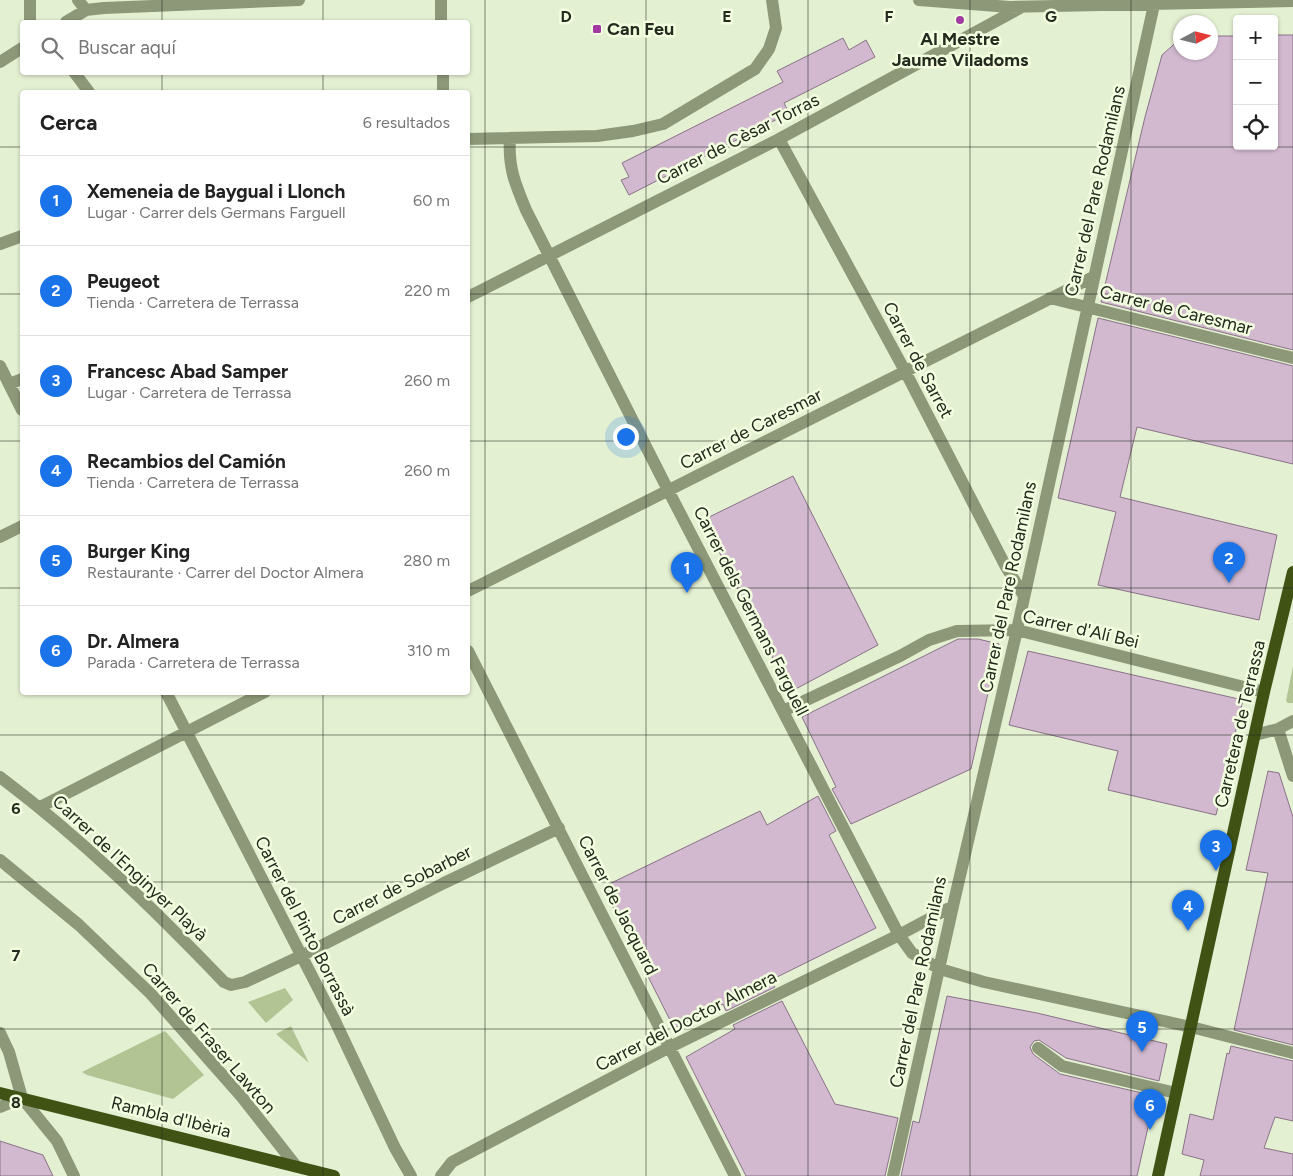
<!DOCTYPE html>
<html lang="es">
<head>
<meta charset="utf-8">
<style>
  :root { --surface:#fff; --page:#f2f2f2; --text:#222; --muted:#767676; --line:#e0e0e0; --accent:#1a73e8 }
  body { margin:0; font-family:Figtree,sans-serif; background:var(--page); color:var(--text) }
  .controls { position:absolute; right:15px; top:15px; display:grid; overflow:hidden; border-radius:5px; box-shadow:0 1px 4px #0004 }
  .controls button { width:45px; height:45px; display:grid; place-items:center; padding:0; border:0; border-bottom:1px solid var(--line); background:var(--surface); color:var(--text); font:25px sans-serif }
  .compass { position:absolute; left:1173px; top:15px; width:45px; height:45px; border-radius:50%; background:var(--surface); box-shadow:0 1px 4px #0004; rotate:83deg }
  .you { position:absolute; left:625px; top:436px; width:18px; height:18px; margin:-12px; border:4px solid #fff; border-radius:50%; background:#1a73e8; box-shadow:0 0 0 8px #1a73e833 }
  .badge { display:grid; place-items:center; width:32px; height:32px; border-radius:50%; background:var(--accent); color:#fff; font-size:16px; font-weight:700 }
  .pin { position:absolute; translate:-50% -41px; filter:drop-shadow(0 1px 2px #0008) }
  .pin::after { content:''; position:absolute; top:26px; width:18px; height:15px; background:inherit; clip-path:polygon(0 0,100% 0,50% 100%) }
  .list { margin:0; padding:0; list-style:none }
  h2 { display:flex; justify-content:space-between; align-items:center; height:65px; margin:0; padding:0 20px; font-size:21px }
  h2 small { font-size:16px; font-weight:400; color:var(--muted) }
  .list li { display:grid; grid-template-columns:32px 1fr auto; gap:15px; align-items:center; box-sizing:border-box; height:90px; padding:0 20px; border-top:1px solid var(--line) }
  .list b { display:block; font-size:19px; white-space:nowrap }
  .list p { margin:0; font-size:16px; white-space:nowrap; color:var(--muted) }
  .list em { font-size:16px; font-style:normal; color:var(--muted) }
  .icon { flex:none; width:28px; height:28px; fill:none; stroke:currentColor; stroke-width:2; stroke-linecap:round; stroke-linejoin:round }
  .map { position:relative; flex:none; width:1293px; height:1176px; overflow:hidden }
  .search { position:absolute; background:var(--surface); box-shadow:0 1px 4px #0004; left:20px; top:20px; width:450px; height:55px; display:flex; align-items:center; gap:12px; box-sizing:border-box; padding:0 18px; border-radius:5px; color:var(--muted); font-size:19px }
  .panel { position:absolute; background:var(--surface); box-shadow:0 1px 4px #0004; left:20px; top:90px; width:450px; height:605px; border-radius:5px }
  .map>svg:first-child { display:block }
  .green { fill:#b2c494 }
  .building { fill:#d2b9d0; stroke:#897287 }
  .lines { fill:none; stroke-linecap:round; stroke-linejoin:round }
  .minor { stroke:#8c9878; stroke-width:12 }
  .major { stroke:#405315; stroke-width:12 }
  .grid { fill:none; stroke:#252a1e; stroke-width:1; stroke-opacity:0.55 }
  .poi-dot { fill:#a23b9f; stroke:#f2fedf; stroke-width:2 }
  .labels { text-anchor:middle; stroke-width:5; stroke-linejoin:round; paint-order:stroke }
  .poi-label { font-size:18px; font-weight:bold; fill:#252a1e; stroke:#f2fedf; text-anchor:start }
  .street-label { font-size:18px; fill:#252a1e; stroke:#f2fedf }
  .grid-label { font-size:16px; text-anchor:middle; font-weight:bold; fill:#252a1e; stroke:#f2fedf; stroke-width:5; stroke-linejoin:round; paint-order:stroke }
</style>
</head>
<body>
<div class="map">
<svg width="1293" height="1176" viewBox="0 0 1293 1176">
  <rect width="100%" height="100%" fill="#e4f0d2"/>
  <path class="green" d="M1293,666V703H1288L1286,701Z
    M285,988L293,1000L266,1023L248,1002Z
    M291,1026L309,1063L276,1034Z
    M165,1031L204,1075L173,1099L87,1075L82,1072Z"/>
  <path class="building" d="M1274,35H1293V350L1101,302L1145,117L1162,55L1180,39V52H1210V36H1237V146H1274Z
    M843,38L849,50L866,40L875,57L784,103L789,113L629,195L621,180L629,177L622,163L783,82L777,71Z
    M1098,318L1293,366V464L1137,427L1120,497L1277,535L1259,620L1098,585L1116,512L1058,498Z
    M793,476L878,645L790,692L703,520Z
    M958,639H978L999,644L971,769L851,824L832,789L836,787L802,717Z
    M1028,651L1243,700L1216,815L1108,790L1118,751L1009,725Z
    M1268,771L1279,773L1293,817V1045L1234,1030L1268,873L1246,870Z
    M818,796L836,831L829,835L876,928L771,980L775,987L726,1011L723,1004L674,1028L603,887L760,811L767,825Z
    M947,996L1037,1013L1167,1044L1159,1081L1066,1058L1039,1040L1034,1041L1030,1047L1033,1054L1060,1074L1155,1096L1137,1176H901L913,1121L919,1123Z
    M782,1001L835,1104L898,1118L885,1176H746L686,1057L735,1029L733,1025Z
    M1231,1046L1293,1061V1121L1275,1117L1264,1148L1293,1154V1176H1200L1204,1160L1182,1154L1190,1114L1213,1120L1227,1053L1229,1054Z
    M0,1141L43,1155L53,1176H0Z"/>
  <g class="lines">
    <path class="minor" d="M78,0L86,10
      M441,0V22
      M919,0L1010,7L1293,1
      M30,22V0
      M66,22L86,10L104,8L299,0
      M0,62L22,48
      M74,72L89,92
      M443,72V92
      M510,138C508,167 515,184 526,210L668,490L899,935L912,953L940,969L984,982L1191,1027L1293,1053
      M468,139L597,136L633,131L663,124L755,69L769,49L776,28L772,0
      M779,139L905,371L1005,565L1024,596
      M0,244L22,236
      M468,297L779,139L1022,7
      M1050,298L1293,358
      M0,366L22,410
      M9,384L22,379
      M0,537L22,526
      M468,591L1093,277
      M468,651L735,1176
      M166,692L335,1021L395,1148L411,1176
      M783,711L900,656L929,640L957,631L1017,630L1264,692
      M1278,729L1293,776
      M1255,735L1278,729L1293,721
      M0,777C81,838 153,908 224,982L231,985L245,982L301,956L444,883L559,828
      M40,807L265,692
      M0,860L79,925L151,994L241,1096L296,1166
      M0,1033L9,1052L22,1098L57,1141L74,1176
      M1038,1048L1062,1066L1176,1093
      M0,1107L22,1098
      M441,1176L452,1162L670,1047L899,935L953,906
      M893,1176L953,906L1017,630L1155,0"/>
    <path class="major" d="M0,1093L334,1176
      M1158,1176L1264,692L1293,572"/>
  </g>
  <path class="grid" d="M162,0V22M323,0V22M485,0V1176M646,0V1176M808,0V1176M970,0V1176M1131,0V1176M162,72V92M323,72V92M0,147H22M468,147H1293M0,294H22M468,294H1293M0,441H22M468,441H1293M0,588H22M468,588H1293M162,692V1176M323,692V1176M0,735H1293M0,882H1293M0,1029H1293"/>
  <g class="poi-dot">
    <circle cx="960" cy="20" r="5"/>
    <rect x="592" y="24" width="10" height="10" rx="2.5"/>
  </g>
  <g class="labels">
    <g class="poi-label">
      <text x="607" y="35">Can Feu</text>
      <text x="960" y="45" text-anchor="middle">Al Mestre<tspan x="960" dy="21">Jaume Viladoms</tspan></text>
    </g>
    <g class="street-label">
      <text transform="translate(738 139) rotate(-27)" y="6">Carrer de Cèsar Torras</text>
      <text transform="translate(1095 191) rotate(-77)" y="6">Carrer del Pare Rodamilans</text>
      <text transform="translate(1176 310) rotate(14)" y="6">Carrer de Caresmar</text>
      <text transform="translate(918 360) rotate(62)" y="6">Carrer de Sarret</text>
      <text transform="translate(751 429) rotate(-27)" y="6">Carrer de Caresmar</text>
      <text transform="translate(1008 587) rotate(-78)" y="6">Carrer del Pare Rodamilans</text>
      <text transform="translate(751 611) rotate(63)" y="6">Carrer dels Germans Farguell</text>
      <text transform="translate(1081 629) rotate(13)" y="6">Carrer d'Alí Bei</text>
      <text transform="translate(1240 724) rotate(-77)" y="6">Carretera de Terrassa</text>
      <text transform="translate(130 868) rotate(43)" y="6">Carrer de l'Enginyer Playà</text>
      <text transform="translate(402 885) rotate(-27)" y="6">Carrer de Sobarber</text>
      <text transform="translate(618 905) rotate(63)" y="6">Carrer de Jacquard</text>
      <text transform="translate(305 926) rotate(63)" y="6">Carrer del Pinto Borrassà</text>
      <text transform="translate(918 982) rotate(-78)" y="6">Carrer del Pare Rodamilans</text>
      <text transform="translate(686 1021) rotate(-27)" y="6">Carrer del Doctor Almera</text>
      <text transform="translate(209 1038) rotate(49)" y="6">Carrer de Fraser Lawton</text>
      <text transform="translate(171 1117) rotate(14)" y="6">Rambla d'Ibèria</text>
    </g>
  </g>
  <g class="grid-label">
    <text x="566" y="22">D</text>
    <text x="727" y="22">E</text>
    <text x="889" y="22">F</text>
    <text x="1051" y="22">G</text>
    <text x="16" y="814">6</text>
    <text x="16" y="961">7</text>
    <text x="16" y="1108">8</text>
  </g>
</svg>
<div class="controls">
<button>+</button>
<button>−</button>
<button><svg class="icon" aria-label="locate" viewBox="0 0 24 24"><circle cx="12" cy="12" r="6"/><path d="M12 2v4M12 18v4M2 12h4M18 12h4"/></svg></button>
</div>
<svg class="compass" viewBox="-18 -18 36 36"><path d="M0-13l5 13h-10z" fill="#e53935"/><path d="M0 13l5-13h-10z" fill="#767676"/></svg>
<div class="you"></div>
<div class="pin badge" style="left:687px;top:593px">1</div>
<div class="pin badge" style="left:1229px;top:583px">2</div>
<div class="pin badge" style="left:1216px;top:871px">3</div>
<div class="pin badge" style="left:1188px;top:931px">4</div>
<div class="pin badge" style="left:1142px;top:1052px">5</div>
<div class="pin badge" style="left:1150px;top:1130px">6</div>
<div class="search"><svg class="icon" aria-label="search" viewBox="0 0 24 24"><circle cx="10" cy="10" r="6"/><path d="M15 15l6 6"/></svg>Buscar aquí</div>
<section class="panel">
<h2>Cerca<small>6 resultados</small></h2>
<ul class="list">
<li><span class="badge">1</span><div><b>Xemeneia de Baygual i Llonch</b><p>Lugar · Carrer dels Germans Farguell</p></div><em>60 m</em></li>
<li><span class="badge">2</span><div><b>Peugeot</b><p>Tienda · Carretera de Terrassa</p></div><em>220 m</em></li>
<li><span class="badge">3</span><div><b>Francesc Abad Samper</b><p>Lugar · Carretera de Terrassa</p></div><em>260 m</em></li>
<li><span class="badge">4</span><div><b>Recambios del Camión</b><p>Tienda · Carretera de Terrassa</p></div><em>260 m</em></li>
<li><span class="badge">5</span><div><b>Burger King</b><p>Restaurante · Carrer del Doctor Almera</p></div><em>280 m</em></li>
<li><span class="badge">6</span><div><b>Dr. Almera</b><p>Parada · Carretera de Terrassa</p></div><em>310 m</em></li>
</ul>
</section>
</div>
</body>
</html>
